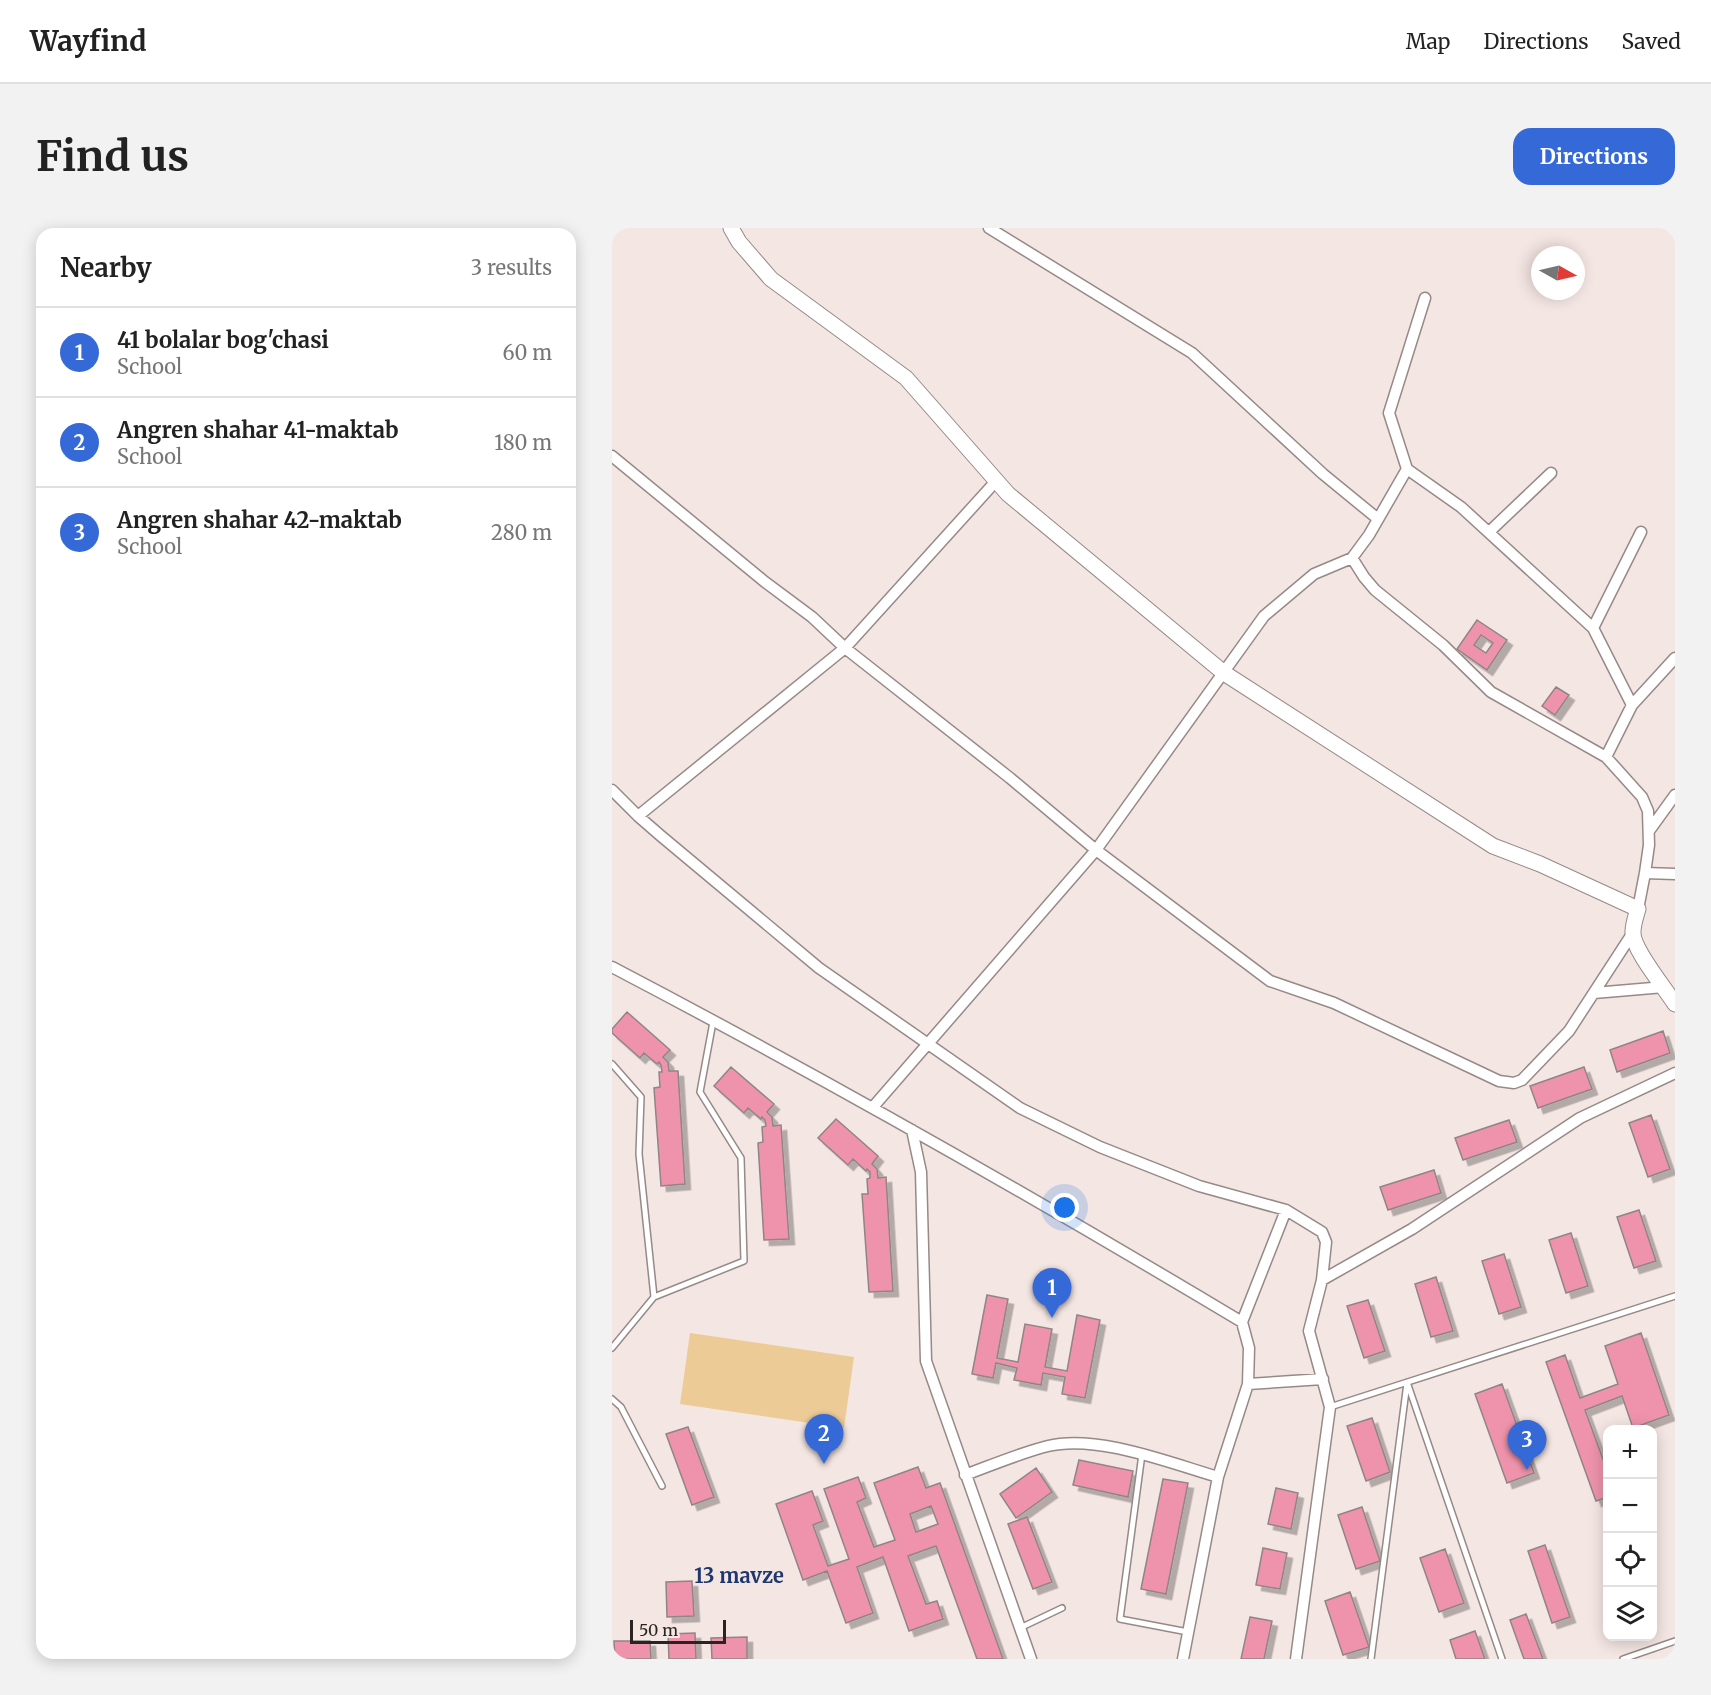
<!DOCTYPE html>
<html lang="en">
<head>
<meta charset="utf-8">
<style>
  :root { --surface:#fff; --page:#f2f2f2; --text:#222; --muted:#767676; --line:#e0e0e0; --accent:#3669d8 }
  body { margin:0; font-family:Merriweather,serif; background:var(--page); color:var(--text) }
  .controls { position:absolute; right:18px; bottom:18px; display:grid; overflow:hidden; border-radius:12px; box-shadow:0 3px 15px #0003 }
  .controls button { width:54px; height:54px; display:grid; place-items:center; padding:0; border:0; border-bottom:2px solid var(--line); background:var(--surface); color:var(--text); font:30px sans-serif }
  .compass { position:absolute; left:919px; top:18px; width:54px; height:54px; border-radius:50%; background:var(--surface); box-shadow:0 3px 15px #0003; rotate:98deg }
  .scale { position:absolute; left:18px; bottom:15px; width:96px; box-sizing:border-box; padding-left:6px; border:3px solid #292423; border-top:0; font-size:16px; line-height:21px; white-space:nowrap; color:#292423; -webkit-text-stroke:4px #f4e6e3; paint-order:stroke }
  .you { position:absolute; left:453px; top:980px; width:21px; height:21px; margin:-15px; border:4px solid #fff; border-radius:50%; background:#1a73e8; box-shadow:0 0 0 9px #1a73e833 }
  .badge { display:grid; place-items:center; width:39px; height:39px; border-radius:50%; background:var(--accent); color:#fff; font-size:20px; font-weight:700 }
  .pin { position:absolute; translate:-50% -50px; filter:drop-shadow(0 2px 3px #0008) }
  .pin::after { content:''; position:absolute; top:32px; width:21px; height:18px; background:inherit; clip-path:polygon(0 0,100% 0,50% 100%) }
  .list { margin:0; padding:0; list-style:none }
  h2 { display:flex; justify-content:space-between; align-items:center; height:78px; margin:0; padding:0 24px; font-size:26px }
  h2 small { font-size:20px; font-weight:400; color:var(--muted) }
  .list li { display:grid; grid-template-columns:39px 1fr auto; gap:18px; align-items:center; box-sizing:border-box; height:90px; padding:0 24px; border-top:2px solid var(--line) }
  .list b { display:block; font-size:22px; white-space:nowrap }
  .list p { margin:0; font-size:20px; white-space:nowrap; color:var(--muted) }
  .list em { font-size:20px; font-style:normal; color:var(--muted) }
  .icon { flex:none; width:33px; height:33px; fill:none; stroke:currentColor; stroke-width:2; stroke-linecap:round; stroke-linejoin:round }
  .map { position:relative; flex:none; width:1063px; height:1431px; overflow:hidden; border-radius:18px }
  header { display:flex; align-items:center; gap:36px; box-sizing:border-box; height:84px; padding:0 30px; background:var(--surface); border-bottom:2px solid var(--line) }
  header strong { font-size:28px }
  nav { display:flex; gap:33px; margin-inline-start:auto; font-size:21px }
  .intro { display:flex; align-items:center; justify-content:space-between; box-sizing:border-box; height:144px; padding:0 36px }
  h1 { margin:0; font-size:42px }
  .button { padding:15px 27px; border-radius:18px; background:var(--accent); color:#fff; font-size:21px; font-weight:700 }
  main { display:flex; gap:36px; padding:0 36px }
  aside { flex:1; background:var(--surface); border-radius:18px; box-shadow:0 3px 15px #0003 }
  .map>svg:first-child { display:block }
  .green { fill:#eccb97 }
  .building { fill:#ee93ab; stroke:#918487; stroke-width:1.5; fill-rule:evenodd; filter:url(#shadow) }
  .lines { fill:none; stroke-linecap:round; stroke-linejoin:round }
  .lane-casing { stroke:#968987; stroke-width:8 }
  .street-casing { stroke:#968987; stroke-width:13 }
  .secondary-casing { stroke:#968987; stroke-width:17 }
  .lane { stroke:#fff; stroke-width:5 }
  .street { stroke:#fff; stroke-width:10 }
  .secondary { stroke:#fff; stroke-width:15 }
  .labels { text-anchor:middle; stroke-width:5; stroke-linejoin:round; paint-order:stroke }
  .neighbourhood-label { font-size:20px; font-weight:bold; fill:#1e386f; stroke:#f4e6e3 }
</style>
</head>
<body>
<header>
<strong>Wayfind</strong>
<nav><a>Map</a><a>Directions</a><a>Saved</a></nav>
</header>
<div class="intro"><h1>Find us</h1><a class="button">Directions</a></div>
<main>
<aside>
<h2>Nearby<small>3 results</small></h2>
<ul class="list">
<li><span class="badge">1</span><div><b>41 bolalar bog'chasi</b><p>School</p></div><em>60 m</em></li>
<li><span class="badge">2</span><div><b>Angren shahar 41-maktab</b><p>School</p></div><em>180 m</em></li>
<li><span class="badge">3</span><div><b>Angren shahar 42-maktab</b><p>School</p></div><em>280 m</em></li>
</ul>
</aside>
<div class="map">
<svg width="1063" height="1431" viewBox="0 0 1063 1431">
  <defs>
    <filter id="shadow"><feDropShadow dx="5.5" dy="5.5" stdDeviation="0" flood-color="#0004"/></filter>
  </defs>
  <rect width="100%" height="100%" fill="#f4e6e3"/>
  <path class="green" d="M78,1105L242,1129L232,1200L68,1176Z"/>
  <path class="building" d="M865,392L895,412L875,442L845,421ZM869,407L881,415L874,425L862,417Z
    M944,459L957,467L943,487L930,478Z
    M15,784L58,822L51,829L56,834L57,843H66L73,956L49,958L42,860L48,859L47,844H50L49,837L47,834L45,836L32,825L28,830L0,805V801Z
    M1051,803L1058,825L1005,844L998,822Z
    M119,839L162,876L155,884L160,889L161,898L169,897L177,1011L152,1012L146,915L151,914L150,899L154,898L153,892L150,889L149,891L136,880L132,885L102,858Z
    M972,839L980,861L926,880L918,858Z
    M1039,887L1058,941L1036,949L1017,895Z
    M224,891L266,928L260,936L265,941L266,950L274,949L281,1063L257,1064L250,966H256L255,951L258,950V944L255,941L254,943L241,931L236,937L206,910Z
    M897,892L905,914L851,932L843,910Z
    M822,942L829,965L776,982L768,959Z
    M1027,982L1044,1033L1022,1040L1005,989Z
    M959,1005L976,1058L954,1065L937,1012Z
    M892,1026L909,1079L887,1086L870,1033Z
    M824,1049L841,1103L819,1109L803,1056Z
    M375,1067L396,1071L385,1130L406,1134L413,1096L440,1101L433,1139L455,1143L465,1087L488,1092L473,1170L450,1166L453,1149L431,1145L429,1157L402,1152L405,1140L384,1135L381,1150L360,1146Z
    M756,1072L773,1123L752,1130L735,1078Z
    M1029,1105L1057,1187L1021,1200L1010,1168L973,1182L996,1245V1269L984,1273L934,1134L953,1127L968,1170L1006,1156L993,1118Z
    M890,1156L922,1245L895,1255L863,1166Z
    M760,1190L778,1244L754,1253L735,1198Z
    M76,1199L102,1269L80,1277L54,1206Z
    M467,1232L521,1243L516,1269L461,1257Z
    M306,1239L314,1260L328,1255L391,1431H365L324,1318L296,1328L314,1376L325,1373L331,1391L297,1403L271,1329L245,1339L261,1385L234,1395L215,1343L191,1352L164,1276L200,1263L211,1293L201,1297L216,1338L237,1331L212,1261L246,1249L254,1270L245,1274L262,1319L283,1312L262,1255ZM319,1278L326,1296L304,1304L298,1286Z
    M424,1240L440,1264L404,1290L388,1266Z
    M551,1251L576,1255L554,1366L529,1361Z
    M664,1260L686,1265L679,1301L656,1296Z
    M750,1279L768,1333L744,1341L726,1287Z
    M415,1289L440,1354L421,1361L396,1296Z
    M933,1317L958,1389L940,1395L916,1323Z
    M651,1320L675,1325L668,1361L644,1357Z
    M833,1321L852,1375L827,1384L808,1330Z
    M80,1353L82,1388L55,1389L54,1354Z
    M738,1364L757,1419L731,1427L713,1373Z
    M914,1386L931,1431H912L898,1392Z
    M638,1389L660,1393L652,1431H629Z
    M863,1403L873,1431H844L838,1412Z
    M83,1405L84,1431H57L56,1406Z
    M135,1409V1431H100L99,1410Z
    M2,1413H38L39,1431H3Z"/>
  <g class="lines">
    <g class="lane-casing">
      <path id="lane" d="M0,836L29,869L27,926L42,1069
        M0,1120L42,1069L132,1033L129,930L88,864L101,794
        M795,1154L890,1431
        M0,1171L9,1179L50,1258
        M718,1179L1063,1068
        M530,1226L508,1391L576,1404
        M408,1400L450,1380
        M759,1431L795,1155
        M1011,1431L1063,1413"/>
    </g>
    <g class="street-casing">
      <path id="street" d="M377,0L580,125L711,246L766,291
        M813,70L777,185L795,241L849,279L981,400L1020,477
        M0,228L153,354L200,389L233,420L398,550L484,622L658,753L722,775L887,853L902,855L910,852L957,803L1020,706
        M877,304L939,245
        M740,330L752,349L763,362L831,417L879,464L994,529L1030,569L1036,583L1037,617L1033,645L1026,681
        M981,400L1029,304
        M994,529L1020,477L1063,430
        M0,562L26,588L49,608L207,740L408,880L488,919L587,958L674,982L710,1004L714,1014L710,1052L697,1103L718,1179L684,1431
        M26,588L233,420L385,252
        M1037,603L1063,567
        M1033,645L1063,646
        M0,739C214,851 423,970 630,1094
        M982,765L1052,759
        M261,879L484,622L652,388L702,346L740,330L757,307L795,241
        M300,902L309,944L314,1133L419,1431
        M710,1052L800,1001L968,890L1063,845
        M636,1156L711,1151
        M353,1247C380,1237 408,1225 436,1218C485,1206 558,1235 606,1249
        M571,1431L606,1249L636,1156L637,1120L630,1094L674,982"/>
    </g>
    <g class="secondary-casing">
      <path id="secondary" d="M119,0L127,14L159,51L294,150L396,266L612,445L881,618L928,636L1026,681C1024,688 1021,696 1021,704C1020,721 1053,760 1063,776"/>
    </g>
    <use href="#lane" class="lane"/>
    <use href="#street" class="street"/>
    <use href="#secondary" class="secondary"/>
  </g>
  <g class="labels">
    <g class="neighbourhood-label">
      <text x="127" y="1355">13 mavze</text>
    </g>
  </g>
</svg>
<div class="controls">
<button>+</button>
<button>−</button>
<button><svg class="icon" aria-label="locate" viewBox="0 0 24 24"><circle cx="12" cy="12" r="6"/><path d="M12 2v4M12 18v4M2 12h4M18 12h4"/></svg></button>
<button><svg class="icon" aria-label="layers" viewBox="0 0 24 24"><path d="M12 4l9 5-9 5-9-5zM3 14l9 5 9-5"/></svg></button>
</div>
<svg class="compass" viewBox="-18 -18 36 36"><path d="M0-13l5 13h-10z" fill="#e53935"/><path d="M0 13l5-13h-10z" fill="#767676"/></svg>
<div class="scale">50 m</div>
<div class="you"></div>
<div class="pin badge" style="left:440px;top:1090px">1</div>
<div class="pin badge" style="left:212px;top:1236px">2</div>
<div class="pin badge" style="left:915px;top:1242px">3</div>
</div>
</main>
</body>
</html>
